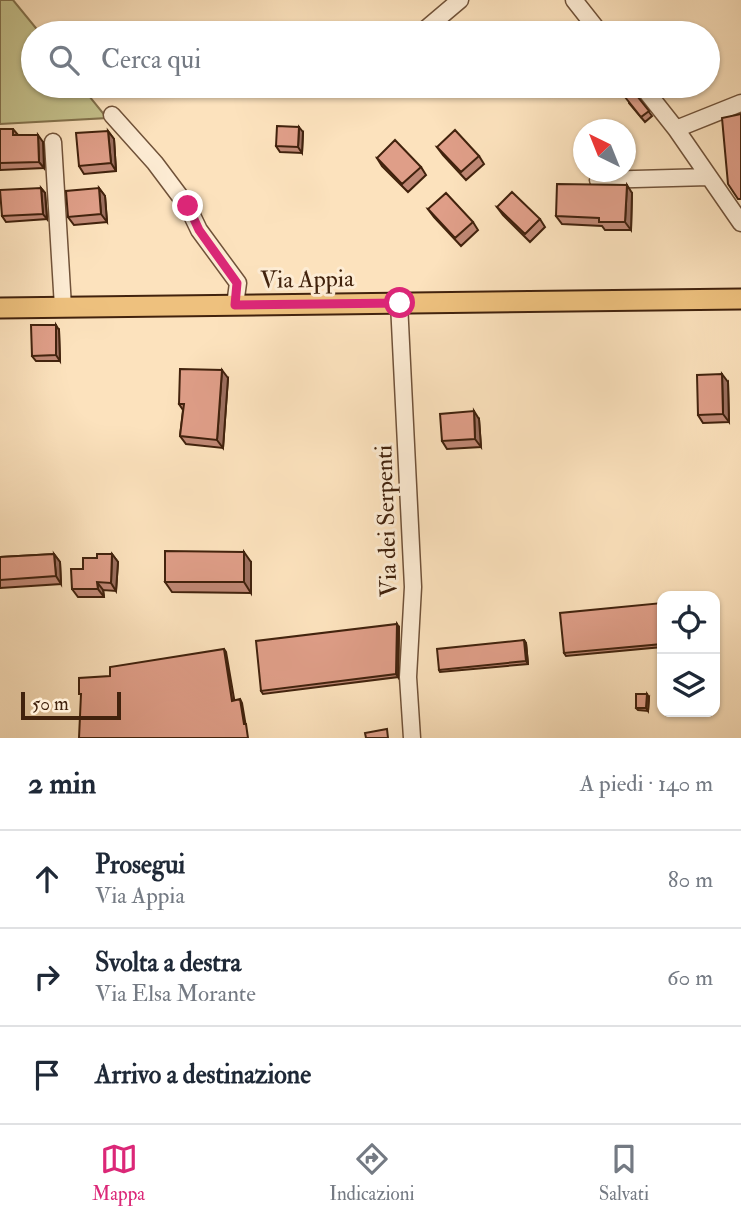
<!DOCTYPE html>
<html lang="it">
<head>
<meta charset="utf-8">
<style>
  :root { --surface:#fff; --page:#f6f6f7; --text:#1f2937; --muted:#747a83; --line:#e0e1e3; --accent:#db2777 }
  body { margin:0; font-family:"IM FELL Double Pica",serif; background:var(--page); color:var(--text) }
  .controls { position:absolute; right:21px; bottom:21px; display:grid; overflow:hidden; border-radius:14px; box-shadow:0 2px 5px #0004 }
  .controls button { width:63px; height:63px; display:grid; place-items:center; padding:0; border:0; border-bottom:2px solid var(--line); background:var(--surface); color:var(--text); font:35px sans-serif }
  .compass { position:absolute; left:573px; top:119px; width:63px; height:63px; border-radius:50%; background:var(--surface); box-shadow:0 2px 5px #0004; rotate:317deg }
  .scale { position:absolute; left:21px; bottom:18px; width:100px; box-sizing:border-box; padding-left:7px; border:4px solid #41220d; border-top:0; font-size:19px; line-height:24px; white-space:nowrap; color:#41220d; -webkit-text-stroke:5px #fdecd4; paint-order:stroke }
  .stop { position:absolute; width:21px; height:21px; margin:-16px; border:5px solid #db2777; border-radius:50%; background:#fff }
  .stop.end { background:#db2777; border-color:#fff; box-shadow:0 2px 7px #0008 }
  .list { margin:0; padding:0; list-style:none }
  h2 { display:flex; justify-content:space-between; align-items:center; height:91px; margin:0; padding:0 28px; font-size:30px }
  h2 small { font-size:23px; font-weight:400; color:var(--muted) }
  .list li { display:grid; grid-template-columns:46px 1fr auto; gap:21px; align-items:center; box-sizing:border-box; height:98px; padding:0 28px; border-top:2px solid var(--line) }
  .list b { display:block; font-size:26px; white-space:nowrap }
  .list p { margin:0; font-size:23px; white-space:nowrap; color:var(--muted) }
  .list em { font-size:23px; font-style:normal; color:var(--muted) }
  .icon { flex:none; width:38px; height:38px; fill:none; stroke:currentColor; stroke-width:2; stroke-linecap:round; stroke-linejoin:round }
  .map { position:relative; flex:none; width:741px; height:738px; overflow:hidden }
  .search { position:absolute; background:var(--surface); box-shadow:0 2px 5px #0004; left:21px; right:21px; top:21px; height:77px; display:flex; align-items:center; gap:18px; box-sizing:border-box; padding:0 24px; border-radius:38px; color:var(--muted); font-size:26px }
  .sheet { height:385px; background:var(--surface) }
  nav { display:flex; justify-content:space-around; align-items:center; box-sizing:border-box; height:98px; border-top:2px solid var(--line); background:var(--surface); font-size:19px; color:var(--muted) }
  nav a { display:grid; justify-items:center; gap:4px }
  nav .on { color:var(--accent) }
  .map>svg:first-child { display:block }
  .green { fill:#c5c28d; stroke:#83724d; stroke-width:2 }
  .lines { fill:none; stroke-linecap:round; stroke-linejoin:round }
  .minor-casing { stroke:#705239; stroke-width:19 }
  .major-casing { stroke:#41220d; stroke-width:23 }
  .minor { stroke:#fdecd4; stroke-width:16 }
  .major { stroke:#eec17e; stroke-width:19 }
  .wall { fill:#c08875; stroke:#41220d; stroke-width:2 }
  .shaded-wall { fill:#9c6f5f; stroke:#41220d; stroke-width:2 }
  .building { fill:#df9e88; stroke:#41220d; stroke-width:2 }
  .route { stroke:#db2777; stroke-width:9 }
  .labels { text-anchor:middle; stroke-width:6; stroke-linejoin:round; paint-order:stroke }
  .street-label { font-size:24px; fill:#41220d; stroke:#fdecd4 }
</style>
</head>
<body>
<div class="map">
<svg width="741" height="738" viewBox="0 0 741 738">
  <rect width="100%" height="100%" fill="#fce2bd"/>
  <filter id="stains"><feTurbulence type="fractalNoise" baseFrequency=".00286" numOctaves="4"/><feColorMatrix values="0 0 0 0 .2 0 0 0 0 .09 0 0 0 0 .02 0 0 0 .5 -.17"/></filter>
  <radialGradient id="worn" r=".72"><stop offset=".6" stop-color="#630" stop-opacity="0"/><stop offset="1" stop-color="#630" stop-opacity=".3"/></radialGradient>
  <path class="green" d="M0,0H13L40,33H33V86H81L107,118L0,124Z"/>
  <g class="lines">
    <g class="minor-casing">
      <path id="minor" d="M574,0L600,33
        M421,33L460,0
        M642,86L676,129L741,223
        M112,115L155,163L188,207L199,230L238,283L235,305
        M676,129L741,103
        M53,142L63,307
        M598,180L709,177
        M399,303L413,587L408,677L412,738"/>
    </g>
    <g class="major-casing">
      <path id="major" d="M0,308L741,299"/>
    </g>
    <use href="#minor" class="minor"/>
    <use href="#major" class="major"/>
  </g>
  <path class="wall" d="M633,91L652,116L645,122L629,103Z
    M0,129H13L18,135L43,142L44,168L0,170Z
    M108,131L114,139L116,171L84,174L79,166Z
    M303,132L302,153L280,152L276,146Z
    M437,147L479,156L484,164L466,180L443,155Z
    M377,158L421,167L426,175L408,192L382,166Z
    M41,188L45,193L47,219L6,222L2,216Z
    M99,188L105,196L107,222L74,225L68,217Z
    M632,193L631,230H605L602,226L562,224L556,216Z
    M497,207L540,219L545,227L530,242L503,215Z
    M428,209L473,222L478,230L461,246L434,217Z
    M59,330L60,361H36L32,356Z
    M228,378L223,448L186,444L180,436L183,410L179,404Z
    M728,382L729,422L703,423L698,415Z
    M479,419L481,447L447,449L442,441Z
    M54,554L60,562L61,584L0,588V557Z
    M112,554L118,562L116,591L103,590L104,597H78L72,589L83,569L97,558Z
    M251,562V593L172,592L165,582Z
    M662,603V647L566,656L564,653Z
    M399,627L398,677L263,694L261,691Z
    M524,640L526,643L528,664L440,672L439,670Z
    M649,697L648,711L638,710L636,708Z"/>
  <path class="shaded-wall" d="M299,127L303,132L302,153L298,147Z
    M108,131L114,139L116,171L111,163Z
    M38,135L43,142L44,168L39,162Z
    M627,185L632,193L631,230L625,222Z
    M41,188L45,193L47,219L43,214Z
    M99,188L105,196L107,222L101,214Z
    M56,325L59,330L60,361L56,355Z
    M222,370L228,378L223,448L217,440Z
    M722,374L728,382L729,422L723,414Z
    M474,411L479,419L481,447L475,439Z
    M244,552L251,562V593L244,582Z
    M54,554L60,562L61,584L56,576Z
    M112,554L118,562L116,591L111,583Z
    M97,582L103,590L104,597L98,589Z
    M397,624L399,627L398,677L396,674Z
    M524,640L526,643L528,664L526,661Z
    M224,649L226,652L235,704L232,701Z
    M647,694L649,697L648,711L646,708Z
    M240,699L242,703L246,727L244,724Z"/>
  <path class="building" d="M633,91L649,111L641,117L625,97Z
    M741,114V199H738L728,184L722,118Z
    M277,126L299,127L298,147L276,146Z
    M0,129H13V135H38L39,162L0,163Z
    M455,130L479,156L461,172L437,147Z
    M108,131L111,163L79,166L76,133Z
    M395,140L421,167L402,184L377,158Z
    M557,184L627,185L625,222H599V218L556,216Z
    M41,188L43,214L2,216L0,190Z
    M99,188L101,214L68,217L66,191Z
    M512,192L540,219L525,234L497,207Z
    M446,193L473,222L455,238L428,209Z
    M31,325H56V355L32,356Z
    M180,369L222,370L217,440L180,436L184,404H179Z
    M722,374L723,414L698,415L697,375Z
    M474,411L475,439L442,441L440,414Z
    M165,551L244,552V582H165Z
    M54,554L56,576L0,580V557Z
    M97,554H112L111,583L97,582L98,589H72L71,569H83V558H97Z
    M662,603V644L564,653L560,613Z
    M397,624L396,674L261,691L256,641Z
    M524,640L526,661L439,670L437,649Z
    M224,649L232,701L240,699L244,724H246L248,738H79L81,694H79V678L110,676V667Z
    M636,694H647L646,708H636Z
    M387,729L388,738H366L365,733Z"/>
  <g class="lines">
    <path class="route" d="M188,206L199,230L237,283L235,305L400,303"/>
  </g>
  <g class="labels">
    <g class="street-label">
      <text transform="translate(307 279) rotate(-1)" y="8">Via Appia</text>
      <text transform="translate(386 521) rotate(-92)" y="8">Via dei Serpenti</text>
    </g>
  </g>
  <rect width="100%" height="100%" filter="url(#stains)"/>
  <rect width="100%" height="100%" fill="url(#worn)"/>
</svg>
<div class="controls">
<button><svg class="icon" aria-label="locate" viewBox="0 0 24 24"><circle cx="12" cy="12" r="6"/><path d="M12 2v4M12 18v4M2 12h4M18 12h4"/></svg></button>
<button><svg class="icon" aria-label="layers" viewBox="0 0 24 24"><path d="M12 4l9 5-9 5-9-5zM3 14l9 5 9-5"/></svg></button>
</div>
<svg class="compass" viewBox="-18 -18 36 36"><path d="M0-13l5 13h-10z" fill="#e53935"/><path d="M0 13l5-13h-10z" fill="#747a83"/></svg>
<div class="scale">50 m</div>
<div class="stop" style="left:400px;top:303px"></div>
<div class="stop end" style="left:188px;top:206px"></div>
<div class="search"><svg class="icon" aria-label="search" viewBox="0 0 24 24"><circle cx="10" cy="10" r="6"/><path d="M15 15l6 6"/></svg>Cerca qui</div>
</div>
<section class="sheet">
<h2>2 min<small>A piedi · 140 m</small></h2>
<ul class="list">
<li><svg class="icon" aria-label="ahead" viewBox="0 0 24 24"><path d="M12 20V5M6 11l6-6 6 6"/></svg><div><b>Prosegui</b><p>Via Appia</p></div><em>80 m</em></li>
<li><svg class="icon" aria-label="right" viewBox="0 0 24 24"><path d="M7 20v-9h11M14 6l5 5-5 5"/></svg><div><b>Svolta a destra</b><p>Via Elsa Morante</p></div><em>60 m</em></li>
<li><svg class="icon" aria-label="arrive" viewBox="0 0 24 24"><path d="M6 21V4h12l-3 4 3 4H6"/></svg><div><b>Arrivo a destinazione</b></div></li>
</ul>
</section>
<nav>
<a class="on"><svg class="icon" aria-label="map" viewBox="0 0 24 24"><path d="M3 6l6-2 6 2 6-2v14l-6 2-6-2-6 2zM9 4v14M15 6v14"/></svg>Mappa</a>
<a><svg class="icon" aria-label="directions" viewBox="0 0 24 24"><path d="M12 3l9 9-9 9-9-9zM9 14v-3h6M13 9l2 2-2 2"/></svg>Indicazioni</a>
<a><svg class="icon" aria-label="saved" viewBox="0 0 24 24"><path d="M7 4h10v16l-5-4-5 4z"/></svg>Salvati</a>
</nav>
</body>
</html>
